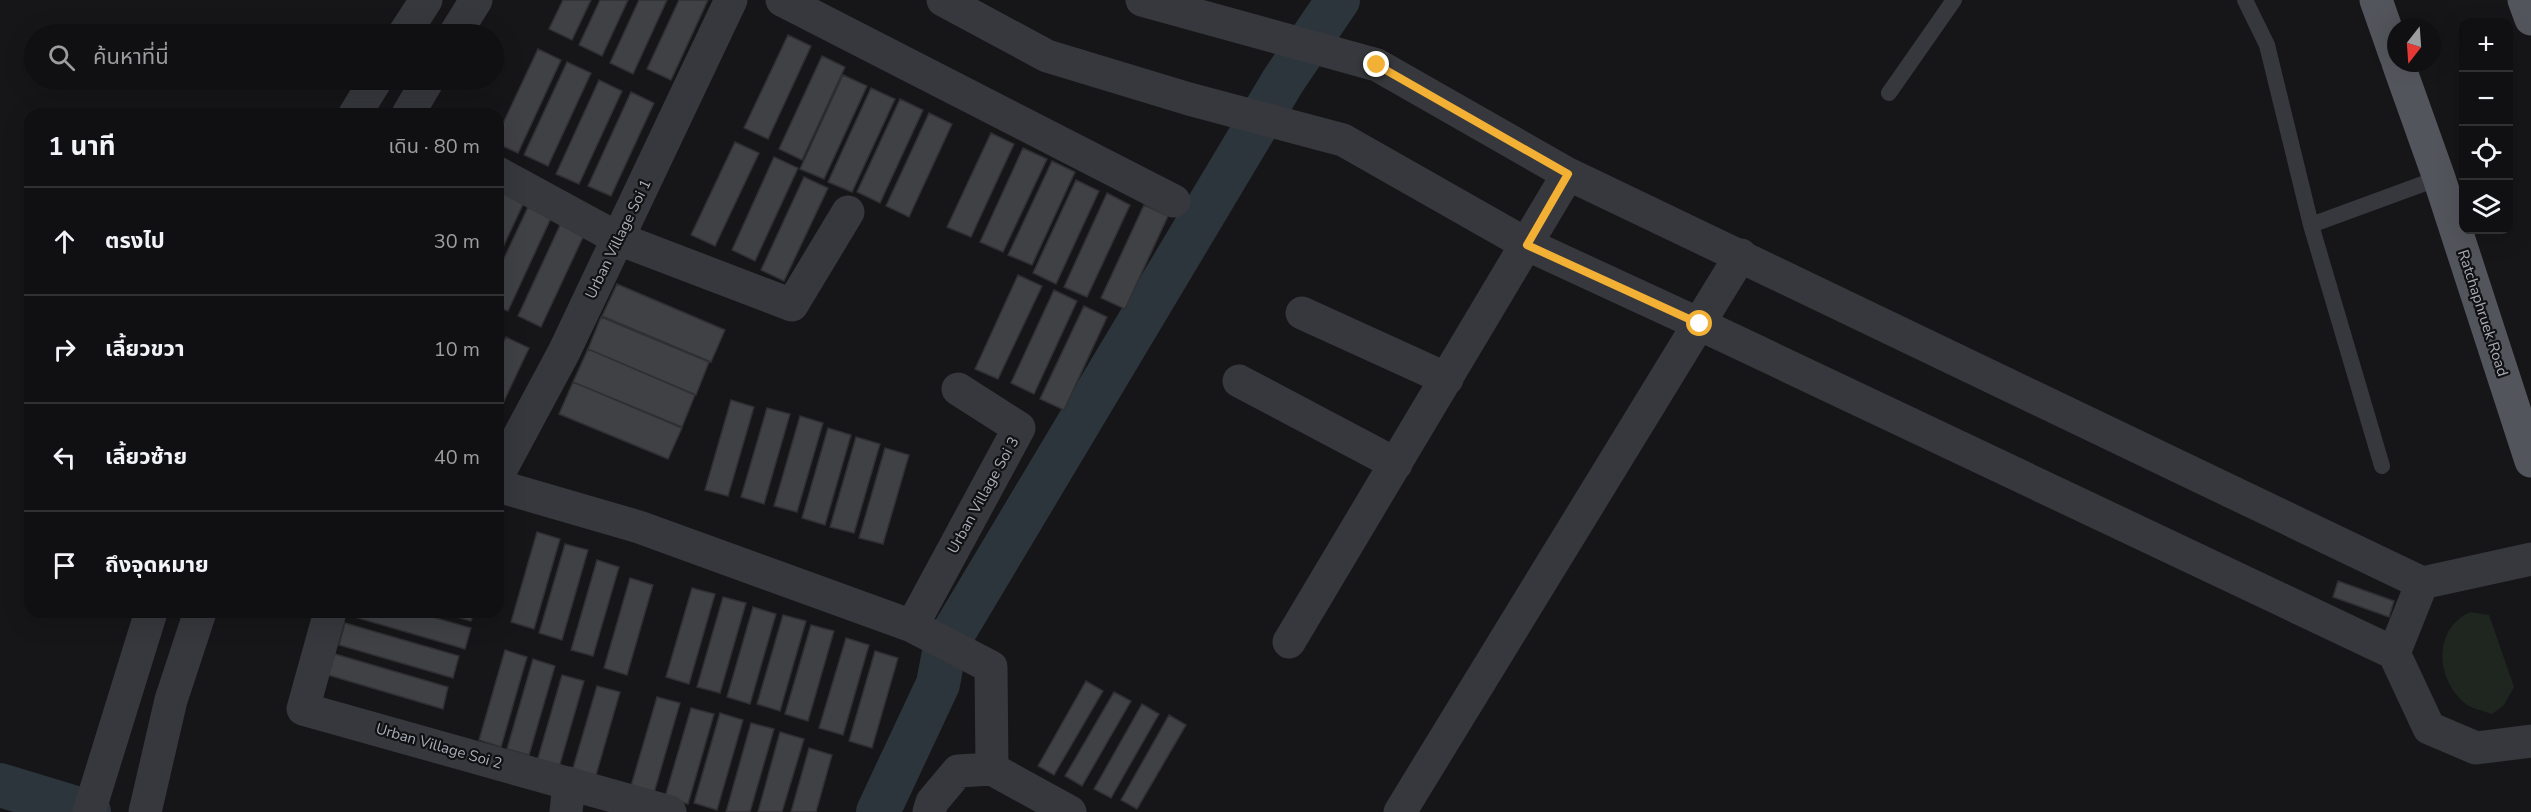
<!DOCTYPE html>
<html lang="th">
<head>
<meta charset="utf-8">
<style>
  :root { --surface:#101012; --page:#19191b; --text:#f1f3f6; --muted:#9c9d9f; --line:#303032 }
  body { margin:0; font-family:"Nunito Sans","Noto Sans Thai",sans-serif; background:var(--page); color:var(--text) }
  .controls { position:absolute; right:18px; top:18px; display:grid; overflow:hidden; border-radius:12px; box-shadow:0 6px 24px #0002 }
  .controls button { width:54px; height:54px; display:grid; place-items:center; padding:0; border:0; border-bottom:2px solid var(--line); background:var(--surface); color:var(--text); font:30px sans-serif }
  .compass { position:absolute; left:2387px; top:18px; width:54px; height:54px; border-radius:50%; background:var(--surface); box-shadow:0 6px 24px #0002; rotate:197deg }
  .stop { position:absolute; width:18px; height:18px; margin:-14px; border:4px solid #f2b134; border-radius:50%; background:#fff }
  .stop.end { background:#f2b134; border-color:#fff; box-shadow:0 2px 6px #0008 }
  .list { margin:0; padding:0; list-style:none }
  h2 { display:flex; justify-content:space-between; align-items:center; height:78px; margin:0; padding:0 24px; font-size:26px }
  h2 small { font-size:20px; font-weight:400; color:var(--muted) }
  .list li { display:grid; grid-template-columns:39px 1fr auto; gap:18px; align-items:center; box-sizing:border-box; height:108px; padding:0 24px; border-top:2px solid var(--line) }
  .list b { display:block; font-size:22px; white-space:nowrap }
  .list em { font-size:20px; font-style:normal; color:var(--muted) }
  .icon { flex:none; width:33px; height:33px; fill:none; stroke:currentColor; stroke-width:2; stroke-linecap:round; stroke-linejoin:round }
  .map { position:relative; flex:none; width:2531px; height:812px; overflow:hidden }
  .search { position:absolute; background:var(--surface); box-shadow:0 6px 24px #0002; left:24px; top:24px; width:480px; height:66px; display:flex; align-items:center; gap:15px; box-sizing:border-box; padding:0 21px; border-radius:33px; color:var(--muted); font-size:22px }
  .panel { position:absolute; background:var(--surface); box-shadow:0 6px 24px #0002; left:24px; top:108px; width:480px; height:510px; border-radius:18px }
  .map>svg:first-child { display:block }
  .green { fill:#1e261f }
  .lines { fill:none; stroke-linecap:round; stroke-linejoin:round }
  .canal { stroke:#2c353c; stroke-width:44 }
  .building { fill:#404145; stroke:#303034; stroke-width:1.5 }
  .lane { stroke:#37383d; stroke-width:16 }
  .street { stroke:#37383d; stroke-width:33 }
  .primary { stroke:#53555c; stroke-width:33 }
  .route { stroke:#f2b134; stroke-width:8 }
  .labels { text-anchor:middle; stroke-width:4.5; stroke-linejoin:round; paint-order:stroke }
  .street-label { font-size:15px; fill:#a8adb8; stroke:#111113 }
</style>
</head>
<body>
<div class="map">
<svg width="2531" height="812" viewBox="0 0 2531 812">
  <rect width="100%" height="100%" fill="#161618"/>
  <path class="green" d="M2470,612L2489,615L2514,687L2504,705L2492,714C2484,711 2472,709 2466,704C2436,680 2432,630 2470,612Z"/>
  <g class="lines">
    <path class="canal" d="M0,785L89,812
      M878,812L938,684L945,647L1283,81L1338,0"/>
  </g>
  <path class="building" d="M563,0H591L572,40L549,29Z
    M600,0H628L602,56L579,45Z
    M639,0H667L633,74L610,63Z
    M679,0H708L671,80L647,69Z
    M788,35L811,46L768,139L744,128Z
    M538,49L561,60L518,153L498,144V134Z
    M822,56L845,67L802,160L779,149Z
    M567,62L591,73L548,166L524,155Z
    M843,75L867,86L824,179L800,169Z
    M599,80L622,91L579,184L556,174Z
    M871,88L895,99L852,192L828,182Z
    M631,92L654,103L611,196L588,186Z
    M900,99L923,110L880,203L857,192Z
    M929,113L952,124L909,217L886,206Z
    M991,133L1014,144L971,237L947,227Z
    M735,142L759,153L715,246L691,235Z
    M1023,148L1047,159L1003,252L980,242Z
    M774,157L798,168L755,261L732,250Z
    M1052,161L1075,172L1032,265L1008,255Z
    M804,177L828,188L784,281L761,270Z
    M1076,180L1099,191L1056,284L1033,273Z
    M502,189L525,200L498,258V197Z
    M1107,193L1130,205L1087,297L1064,287Z
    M1144,205L1168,216L1125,309L1101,298Z
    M528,207L551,218L508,311L498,307V271Z
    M561,223L584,235L541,327L518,316Z
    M1018,275L1042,286L998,379L975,369Z
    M617,284L725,330L711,362L602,316Z
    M1054,290L1077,301L1034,394L1011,383Z
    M1084,306L1107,317L1064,410L1040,399Z
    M601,317L709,362L696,395L588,349Z
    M506,337L529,348L498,414V353Z
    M588,349L695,395L682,427L573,382Z
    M573,382L682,428L668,459L559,414Z
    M731,400L754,407L728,496L705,490Z
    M767,408L790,414L764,504L741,497Z
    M800,416L823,423L797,512L774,506Z
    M828,428L851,435L825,525L802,518Z
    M856,437L880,444L854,533L830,527Z
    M885,448L909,455L883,544L859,538Z
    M537,532L560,539L534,629L511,622Z
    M565,544L588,550L562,640L539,633Z
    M597,560L619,567L593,656L571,650Z
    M630,578L653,585L627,675L604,668Z
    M2338,581L2394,601L2389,617L2333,597Z
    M692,588L715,594L689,684L666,677Z
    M723,597L746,603L720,693L697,687Z
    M753,607L776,614L750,704L727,697Z
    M352,612H415L471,628L465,649L351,616Z
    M440,612H474L471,621Z
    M783,615L806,621L780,711L757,704Z
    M345,623L459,656L453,678L339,645Z
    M811,625L834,631L808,721L785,714Z
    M846,638L869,645L843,735L819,728Z
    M505,650L527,657L501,747L479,740Z
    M875,651L898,658L872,748L849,741Z
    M335,654L448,687L443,709L328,675Z
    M533,659L555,666L529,755L507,749Z
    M562,675L584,681L558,771L536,765Z
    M1086,681L1103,691L1054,775L1038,766Z
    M597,686L620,692L594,782L571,775Z
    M1114,692L1131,701L1082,786L1065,776Z
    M657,697L680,703L654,793L631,786Z
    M1142,704L1159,714L1111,798L1094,789Z
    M691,708L714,714L688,804L665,797Z
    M720,713L743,720L717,810L694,803Z
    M1169,715L1186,725L1137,809L1121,800Z
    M751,723L774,729L750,812H726Z
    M780,732L804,739L782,812H758Z
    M809,748L832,755L816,812H791Z"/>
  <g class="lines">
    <path class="lane" d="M2245,0L2267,45L2311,225L2382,466
      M1889,93L1954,0
      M2311,225L2439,178"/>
    <path class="street" d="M782,0L1174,201
      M943,0L1047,56L1189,99L1343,140L1528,245L1699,324L2394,653
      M1142,0L1377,65L1568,174L2422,583
      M404,34L426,0
      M455,34L476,0
      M355,114L376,80
      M408,114L428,80
      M498,173L619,239L792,305L848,212
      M1302,313L1447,379
      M1239,381L1396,464
      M498,475L564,352L731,0
      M498,486L639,527L912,626L991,667L992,769L958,771L932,802L929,812
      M2531,559L2422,583L2394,653L2429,728L2476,748L2531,741
      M330,612L303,709L670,812
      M912,626L1019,428L958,389
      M1289,642L1568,174
      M992,769L1070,812
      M89,812L151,612
      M145,812L171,700L200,612
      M566,812L569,783
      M1400,812L1741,255"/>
    <path class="primary" d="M2376,0L2396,57
      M2524,0L2531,19
      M2398,63L2439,178L2531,461"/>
  </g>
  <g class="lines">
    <path class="route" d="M1377,65L1568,174L1527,245L1700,324"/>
  </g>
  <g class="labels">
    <g class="street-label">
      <text transform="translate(618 239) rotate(-64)" y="5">Urban Village Soi 1</text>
      <text transform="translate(2483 313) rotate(72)" y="5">Ratchaphruek Road</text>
      <text transform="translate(983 495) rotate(-61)" y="5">Urban Village Soi 3</text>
      <text transform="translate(439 746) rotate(16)" y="5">Urban Village Soi 2</text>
    </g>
  </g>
</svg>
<div class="controls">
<button>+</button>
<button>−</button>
<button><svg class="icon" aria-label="locate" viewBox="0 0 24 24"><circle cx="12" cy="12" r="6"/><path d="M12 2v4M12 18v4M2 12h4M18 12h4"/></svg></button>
<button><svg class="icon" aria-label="layers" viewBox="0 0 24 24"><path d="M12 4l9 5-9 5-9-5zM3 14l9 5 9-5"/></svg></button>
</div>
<svg class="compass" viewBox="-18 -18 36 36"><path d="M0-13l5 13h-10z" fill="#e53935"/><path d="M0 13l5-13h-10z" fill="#9c9d9f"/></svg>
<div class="stop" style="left:1700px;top:324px"></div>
<div class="stop end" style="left:1377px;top:65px"></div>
<div class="search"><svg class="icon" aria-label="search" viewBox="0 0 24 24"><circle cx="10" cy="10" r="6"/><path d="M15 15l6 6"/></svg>ค้นหาที่นี่</div>
<section class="panel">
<h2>1 นาที<small>เดิน · 80 m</small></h2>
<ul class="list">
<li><svg class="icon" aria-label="ahead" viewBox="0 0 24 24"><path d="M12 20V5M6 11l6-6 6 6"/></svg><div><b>ตรงไป</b></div><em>30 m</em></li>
<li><svg class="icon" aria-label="right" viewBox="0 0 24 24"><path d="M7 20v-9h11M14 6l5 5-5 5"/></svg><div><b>เลี้ยวขวา</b></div><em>10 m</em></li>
<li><svg class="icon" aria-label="left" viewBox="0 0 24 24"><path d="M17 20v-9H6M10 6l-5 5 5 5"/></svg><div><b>เลี้ยวซ้าย</b></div><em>40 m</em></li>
<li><svg class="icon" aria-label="arrive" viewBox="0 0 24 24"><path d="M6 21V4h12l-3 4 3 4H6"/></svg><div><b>ถึงจุดหมาย</b></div></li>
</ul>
</section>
</div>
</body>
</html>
